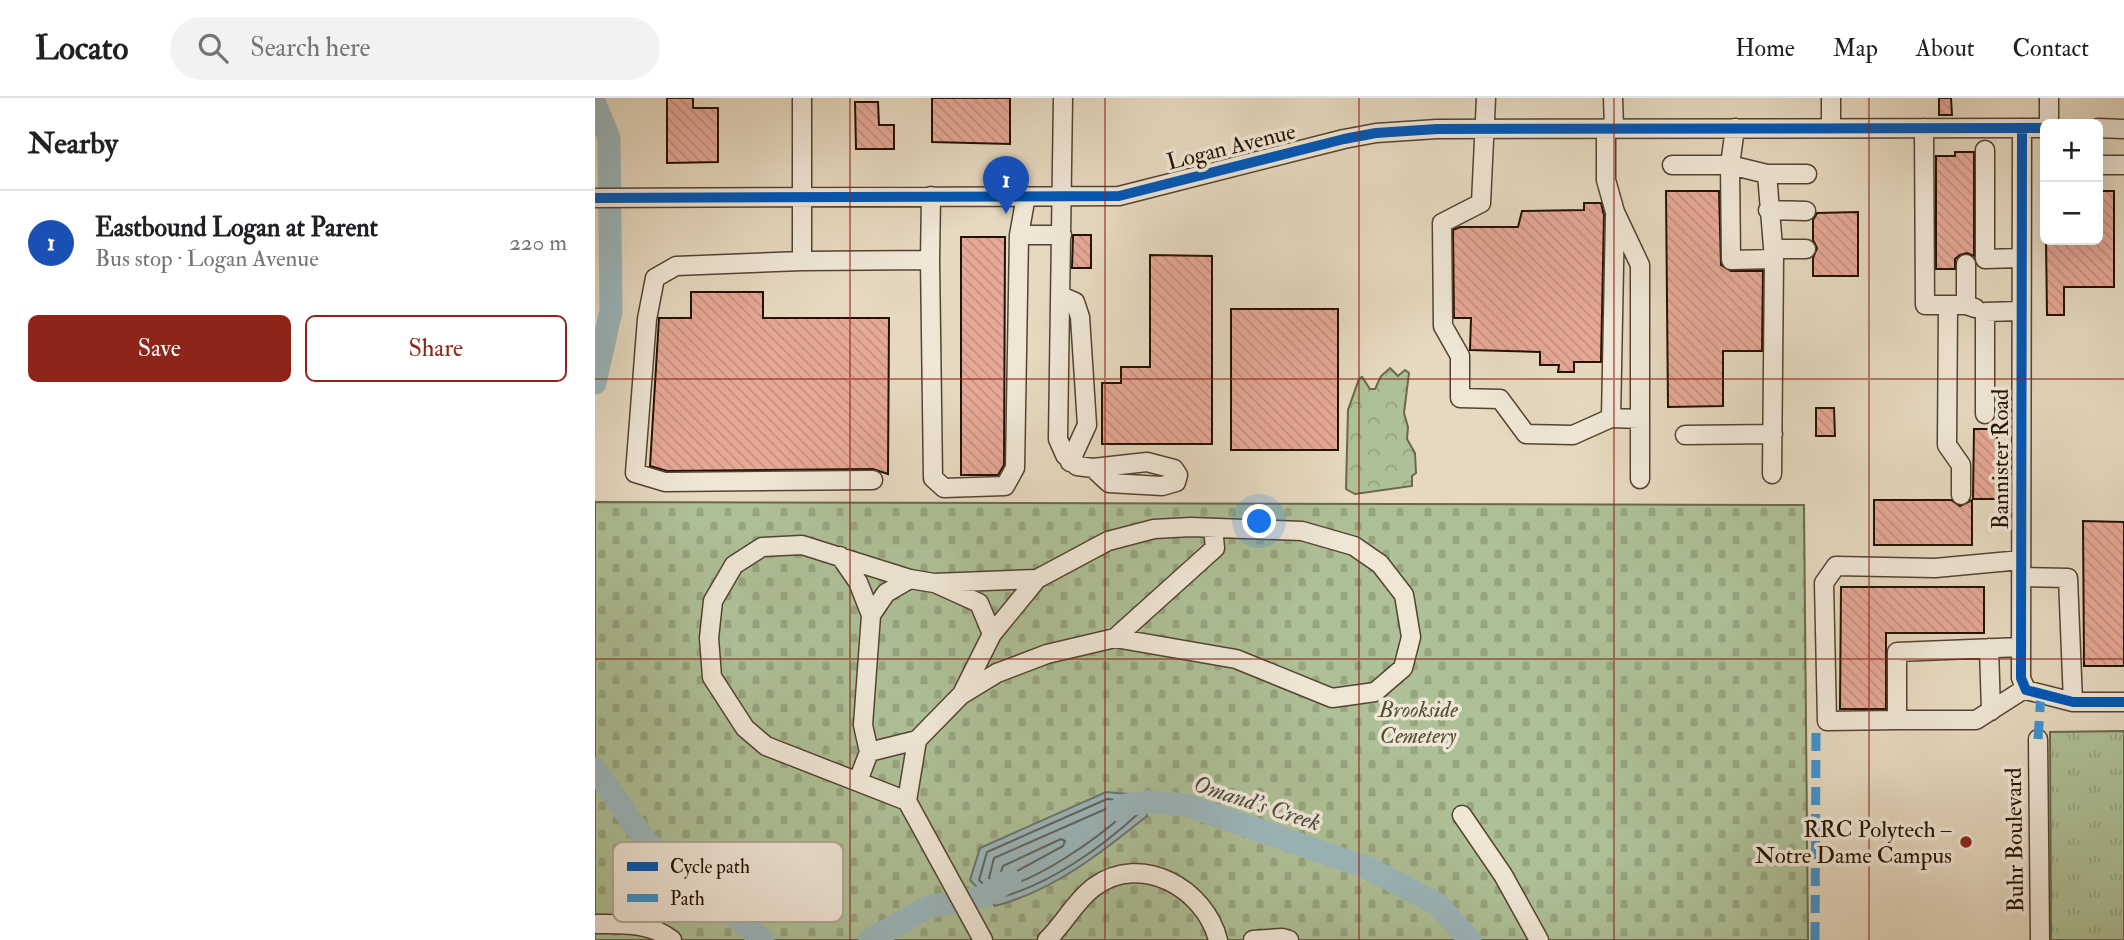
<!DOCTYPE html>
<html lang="en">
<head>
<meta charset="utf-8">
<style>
  :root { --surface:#fff; --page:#f2f2f2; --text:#202124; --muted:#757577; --line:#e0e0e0; --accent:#8f2418 }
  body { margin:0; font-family:"IM FELL Double Pica",serif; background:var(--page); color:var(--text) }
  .controls { position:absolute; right:21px; top:21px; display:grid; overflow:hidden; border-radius:10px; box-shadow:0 7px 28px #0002 }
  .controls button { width:63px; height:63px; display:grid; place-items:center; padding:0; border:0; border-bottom:2px solid var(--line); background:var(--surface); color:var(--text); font:35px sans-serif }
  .you { position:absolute; left:665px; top:424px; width:24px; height:24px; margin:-18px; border:5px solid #fff; border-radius:50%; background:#1a73e8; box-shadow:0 0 0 10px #1a73e833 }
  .badge { display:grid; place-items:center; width:46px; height:46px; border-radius:50%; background:var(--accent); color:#fff; font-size:23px; font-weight:700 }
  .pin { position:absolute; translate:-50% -58px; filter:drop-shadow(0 2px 4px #0008) }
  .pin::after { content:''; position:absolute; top:37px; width:24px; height:21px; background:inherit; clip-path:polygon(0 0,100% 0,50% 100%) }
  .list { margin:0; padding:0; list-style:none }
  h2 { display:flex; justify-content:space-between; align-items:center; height:91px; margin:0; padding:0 28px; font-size:30px }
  h2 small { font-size:23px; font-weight:400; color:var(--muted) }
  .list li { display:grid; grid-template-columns:46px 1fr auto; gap:21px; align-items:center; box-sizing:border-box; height:105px; padding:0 28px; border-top:2px solid var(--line) }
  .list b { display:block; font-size:26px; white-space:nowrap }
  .list p { margin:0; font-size:23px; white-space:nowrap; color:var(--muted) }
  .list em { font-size:23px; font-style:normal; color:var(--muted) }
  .actions { display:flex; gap:14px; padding:21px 28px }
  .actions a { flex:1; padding:16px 0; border:2px solid var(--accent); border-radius:10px; text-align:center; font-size:24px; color:var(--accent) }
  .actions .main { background:var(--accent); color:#fff }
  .icon { flex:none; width:38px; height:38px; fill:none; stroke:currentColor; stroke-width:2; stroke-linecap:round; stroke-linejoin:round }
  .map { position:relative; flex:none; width:1529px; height:842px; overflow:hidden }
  header { display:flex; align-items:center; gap:42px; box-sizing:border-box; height:98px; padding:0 35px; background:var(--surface); border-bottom:2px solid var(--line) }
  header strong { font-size:33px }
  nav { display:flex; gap:38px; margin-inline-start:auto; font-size:24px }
  .search { width:490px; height:63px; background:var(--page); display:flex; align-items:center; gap:18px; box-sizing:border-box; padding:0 24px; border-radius:38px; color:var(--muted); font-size:26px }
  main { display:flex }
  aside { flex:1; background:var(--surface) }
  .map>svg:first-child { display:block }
  .grass { fill:url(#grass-tufts); stroke:#69684c; stroke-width:2 }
  .forest { fill:url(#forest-crowns); stroke:#69684c; stroke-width:2 }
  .cemetery { fill:url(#cemetery-stones); stroke:#69684c; stroke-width:2 }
  .water { fill:#9bb7bd; stroke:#6b7572; stroke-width:2 }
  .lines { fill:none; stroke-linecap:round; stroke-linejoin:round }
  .shore { stroke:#60645f; stroke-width:2 }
  .river { stroke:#9bb7bd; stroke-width:23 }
  .building { fill:url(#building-back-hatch); stroke:#241101; stroke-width:2 }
  .minor-casing { stroke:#544331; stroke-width:21 }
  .minor { stroke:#efe6d6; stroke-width:18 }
  .quiet { stroke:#3b92d0; stroke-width:9; stroke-dasharray:18 9; stroke-linecap:butt }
  .cycleway-casing { stroke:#efe6d6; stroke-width:15 }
  .cycleway { stroke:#0057b8; stroke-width:10 }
  .grid { fill:none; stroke:#8f2418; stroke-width:2; stroke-opacity:0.55 }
  .poi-dot { fill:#8f2418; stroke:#efe6d6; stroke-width:2.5 }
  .labels { text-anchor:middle; stroke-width:7; stroke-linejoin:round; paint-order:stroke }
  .street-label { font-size:23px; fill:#241101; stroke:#efe6d6 }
  .park-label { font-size:23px; font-style:italic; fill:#544e36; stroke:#efe6d6 }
  .poi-label { font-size:23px; fill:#241101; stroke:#efe6d6; text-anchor:end }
  .water-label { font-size:24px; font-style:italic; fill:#4e4b43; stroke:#efe6d6 }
  .key { fill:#efe6d6; stroke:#b2a696; stroke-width:2 }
  .key-label { font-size:19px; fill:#241101 }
</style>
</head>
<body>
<header>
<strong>Locato</strong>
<div class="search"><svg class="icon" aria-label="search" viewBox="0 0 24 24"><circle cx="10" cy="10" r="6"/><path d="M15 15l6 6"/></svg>Search here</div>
<nav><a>Home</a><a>Map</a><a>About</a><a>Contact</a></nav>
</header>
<main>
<aside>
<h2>Nearby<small></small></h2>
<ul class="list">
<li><span class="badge" style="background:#1a4fb4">1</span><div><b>Eastbound Logan at Parent</b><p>Bus stop · Logan Avenue</p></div><em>220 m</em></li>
</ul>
<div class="actions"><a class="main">Save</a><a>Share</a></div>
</aside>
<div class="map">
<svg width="1529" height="842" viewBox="0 0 1529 842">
  <defs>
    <pattern id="grass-tufts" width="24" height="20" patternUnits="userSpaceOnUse" patternTransform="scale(1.75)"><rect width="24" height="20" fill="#aec097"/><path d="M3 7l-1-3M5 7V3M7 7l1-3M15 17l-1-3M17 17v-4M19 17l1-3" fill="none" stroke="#96a480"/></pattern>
    <pattern id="forest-crowns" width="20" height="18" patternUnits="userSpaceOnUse" patternTransform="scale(1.75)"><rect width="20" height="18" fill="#aec097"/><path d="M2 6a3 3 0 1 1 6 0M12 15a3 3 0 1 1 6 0" fill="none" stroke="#96a480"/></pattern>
    <pattern id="cemetery-stones" width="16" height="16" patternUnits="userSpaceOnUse" patternTransform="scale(1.75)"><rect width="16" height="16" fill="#aec097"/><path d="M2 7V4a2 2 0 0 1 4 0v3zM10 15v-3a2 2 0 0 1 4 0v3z" fill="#96a480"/></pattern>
    <pattern id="building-back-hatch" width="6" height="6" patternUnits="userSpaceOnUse" patternTransform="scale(1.75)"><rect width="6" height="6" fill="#e6a897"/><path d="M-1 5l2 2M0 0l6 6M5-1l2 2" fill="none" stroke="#c59080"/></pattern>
  </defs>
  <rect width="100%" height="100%" fill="#e6d9c0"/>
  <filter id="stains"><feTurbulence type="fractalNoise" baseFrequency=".00286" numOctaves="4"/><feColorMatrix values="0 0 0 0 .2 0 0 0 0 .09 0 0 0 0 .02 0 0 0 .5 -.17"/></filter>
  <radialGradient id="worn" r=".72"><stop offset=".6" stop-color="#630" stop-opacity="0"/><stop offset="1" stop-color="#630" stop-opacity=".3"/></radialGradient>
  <path class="grass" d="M1529,633V842H1456L1455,634Z"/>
  <path class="forest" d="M795,270L803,278L810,272L814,275L809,315L813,329L812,341L820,355L821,375L817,378V388L760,396L751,391L753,312L764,281L767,279L775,291H780L786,278Z"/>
  <path class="cemetery" d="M0,404L1209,407L1213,842H0Z"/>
  <path class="water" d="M511,694L544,697L551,704L552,718C506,755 458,793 400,808L375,782L385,750Z"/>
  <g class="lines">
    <path class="shore" d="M512,701L541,704L544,715C506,750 454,787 403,800L384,782L392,754Z
      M513,710L527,711L529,716C502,741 439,785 403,790L394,780L399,760Z
      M466,741L470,743L468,748L415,777H405L408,768Z"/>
    <path class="river" d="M0,6L14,40L16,213L0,285
      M0,671L52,745L168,842
      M523,712L531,707L551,704L591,707L773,770L842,806L875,842
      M275,842L333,809L388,799L415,782"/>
  </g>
  <path class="building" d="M72,0H98V10H123V64L72,65Z
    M337,0H415V46L337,44Z
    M1344,0H1356L1357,17H1344Z
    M260,4H283L284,27H299V51H261Z
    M1360,54H1379V158L1372,155L1365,157L1360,161V171H1341V58H1360Z
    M1071,93H1124L1126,167L1136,173H1168L1167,253H1128V308L1073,309Z
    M1503,93H1519V189H1469V217H1452L1451,142H1503Z
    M989,105H1006L1009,117L1006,264H979V274H963L964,267H945V254L875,252L876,220H859L858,132L865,129H923L927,113L989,112Z
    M1263,114V178H1218V160L1222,150L1218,142V122L1222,115Z
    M478,137H496V170H477Z
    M366,139H410L409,367L403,377H366Z
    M555,157L617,158V346H507V285H526V269H555Z
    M96,194H168V220H294L293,376L278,371L72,373L55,368L64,220H96Z
    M636,211H743V352H636Z
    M1221,310H1239L1240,338H1221Z
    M1379,331H1402V401H1378Z
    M1279,402H1356L1365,408L1377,402V447H1279Z
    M1488,423L1529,424V568H1489Z
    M1246,489H1389V535H1291V611H1245Z"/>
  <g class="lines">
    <g class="minor-casing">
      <path id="minor" d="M207,0V163L335,162L336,98
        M468,0L463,341L470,357L482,368L498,370L552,364L579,371L583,377L581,384L567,388L514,385L498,370
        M891,0L886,105L847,125L848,228L865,258V300L905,301L931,336L978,337L1016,320
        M1018,0L1019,30
        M1454,0V26
        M1011,30V82L1020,114L1045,167V381
        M1140,30L1135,67L1172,76L1179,161L1177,376
        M1236,30V0
        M1329,30L1330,207H1371
        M1427,30L1426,580L1431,592L1478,604H1529
        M1503,30L1529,31
        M1390,52V161L1426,160
        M1077,67H1135L1136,162L1179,161
        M1503,67H1529
        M1172,76H1212
        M0,100L524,98L749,41L781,35L842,31L1450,30
        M1173,112L1211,113
        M1020,118L1016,320L1045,321
        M424,137H467
        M1178,151H1211
        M335,162L338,380L349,390L410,388L420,370L424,137L431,98
        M207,163L81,168L60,180L52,221L40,375L70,384L278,382
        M1371,166V207L1380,210
        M466,198L480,204L485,219L492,327L475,364
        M1353,208L1352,347L1366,367V397
        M1390,316V214L1426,213
        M1090,337L1178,336
        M245,458L263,484L276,517
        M1426,479L1473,480L1478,604
        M342,486L384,505L397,536L367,596
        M397,536L442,481
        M520,540L620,450L618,430
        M1426,549L1302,554V622H1381L1431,590
        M1394,550L1396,613
        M1302,622L1232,623L1229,485L1241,468L1340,470L1426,462
        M1443,641L1445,842
        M274,654L268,627L276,517L291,495L315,481
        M263,683L274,654L322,642
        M312,703L322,642L366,597L402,575L452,556L520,540L641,561L737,600L780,594L808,570L816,539L809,497L785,466L759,448L707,433L596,429L559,431L513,443L442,481L339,485L315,481L207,447L167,449L139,467L118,503L114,540L117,579L150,630L171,648L312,703L388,842
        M867,717L908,777L944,842
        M0,826C27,826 55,824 77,842
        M452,842C469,826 480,803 499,789C547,754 610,791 623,842
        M658,842L687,840L694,842"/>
    </g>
    <use href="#minor" class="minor"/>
    <path class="quiet" d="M1443,641L1446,595
      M1220,842L1221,633"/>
    <g class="cycleway-casing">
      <path id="cycleway" d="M1427,30L1426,580L1431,592L1478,604H1529
        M0,100L524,98L749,41L781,35L842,31L1450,30"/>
    </g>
    <use href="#cycleway" class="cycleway"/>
  </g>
  <path class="grid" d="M255,0V842M510,0V842M764,0V842M1019,0V842M1274,0V842M0,281H1529M0,561H1529"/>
  <circle class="poi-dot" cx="1371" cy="744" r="7"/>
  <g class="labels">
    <g class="street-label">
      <text transform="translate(636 48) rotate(-14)" y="8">Logan Avenue</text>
      <text transform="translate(1405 361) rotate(-90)" y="8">Bannister Road</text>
      <text transform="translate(1419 742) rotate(-91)" y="8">Buhr Boulevard</text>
    </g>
    <g class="park-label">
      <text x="823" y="619">Brookside<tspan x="823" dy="26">Cemetery</tspan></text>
    </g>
    <g class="poi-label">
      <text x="1357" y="739">RRC Polytech –<tspan x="1357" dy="26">Notre Dame Campus</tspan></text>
    </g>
    <g class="water-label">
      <text transform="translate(662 705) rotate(18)" y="8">Omand's Creek</text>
    </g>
  </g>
  <rect x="18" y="744" width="230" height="80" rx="10" class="key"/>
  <rect x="32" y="764" width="31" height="9" fill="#0057b8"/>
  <rect x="32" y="796" width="31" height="8" fill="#3b92d0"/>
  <g class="key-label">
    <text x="75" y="775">Cycle path</text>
    <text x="75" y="807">Path</text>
  </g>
  <rect width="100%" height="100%" filter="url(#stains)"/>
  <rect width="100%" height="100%" fill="url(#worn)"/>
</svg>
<div class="controls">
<button>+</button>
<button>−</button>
</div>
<div class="you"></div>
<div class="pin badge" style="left:411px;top:116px;background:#1a4fb4">1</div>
</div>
</main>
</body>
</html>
